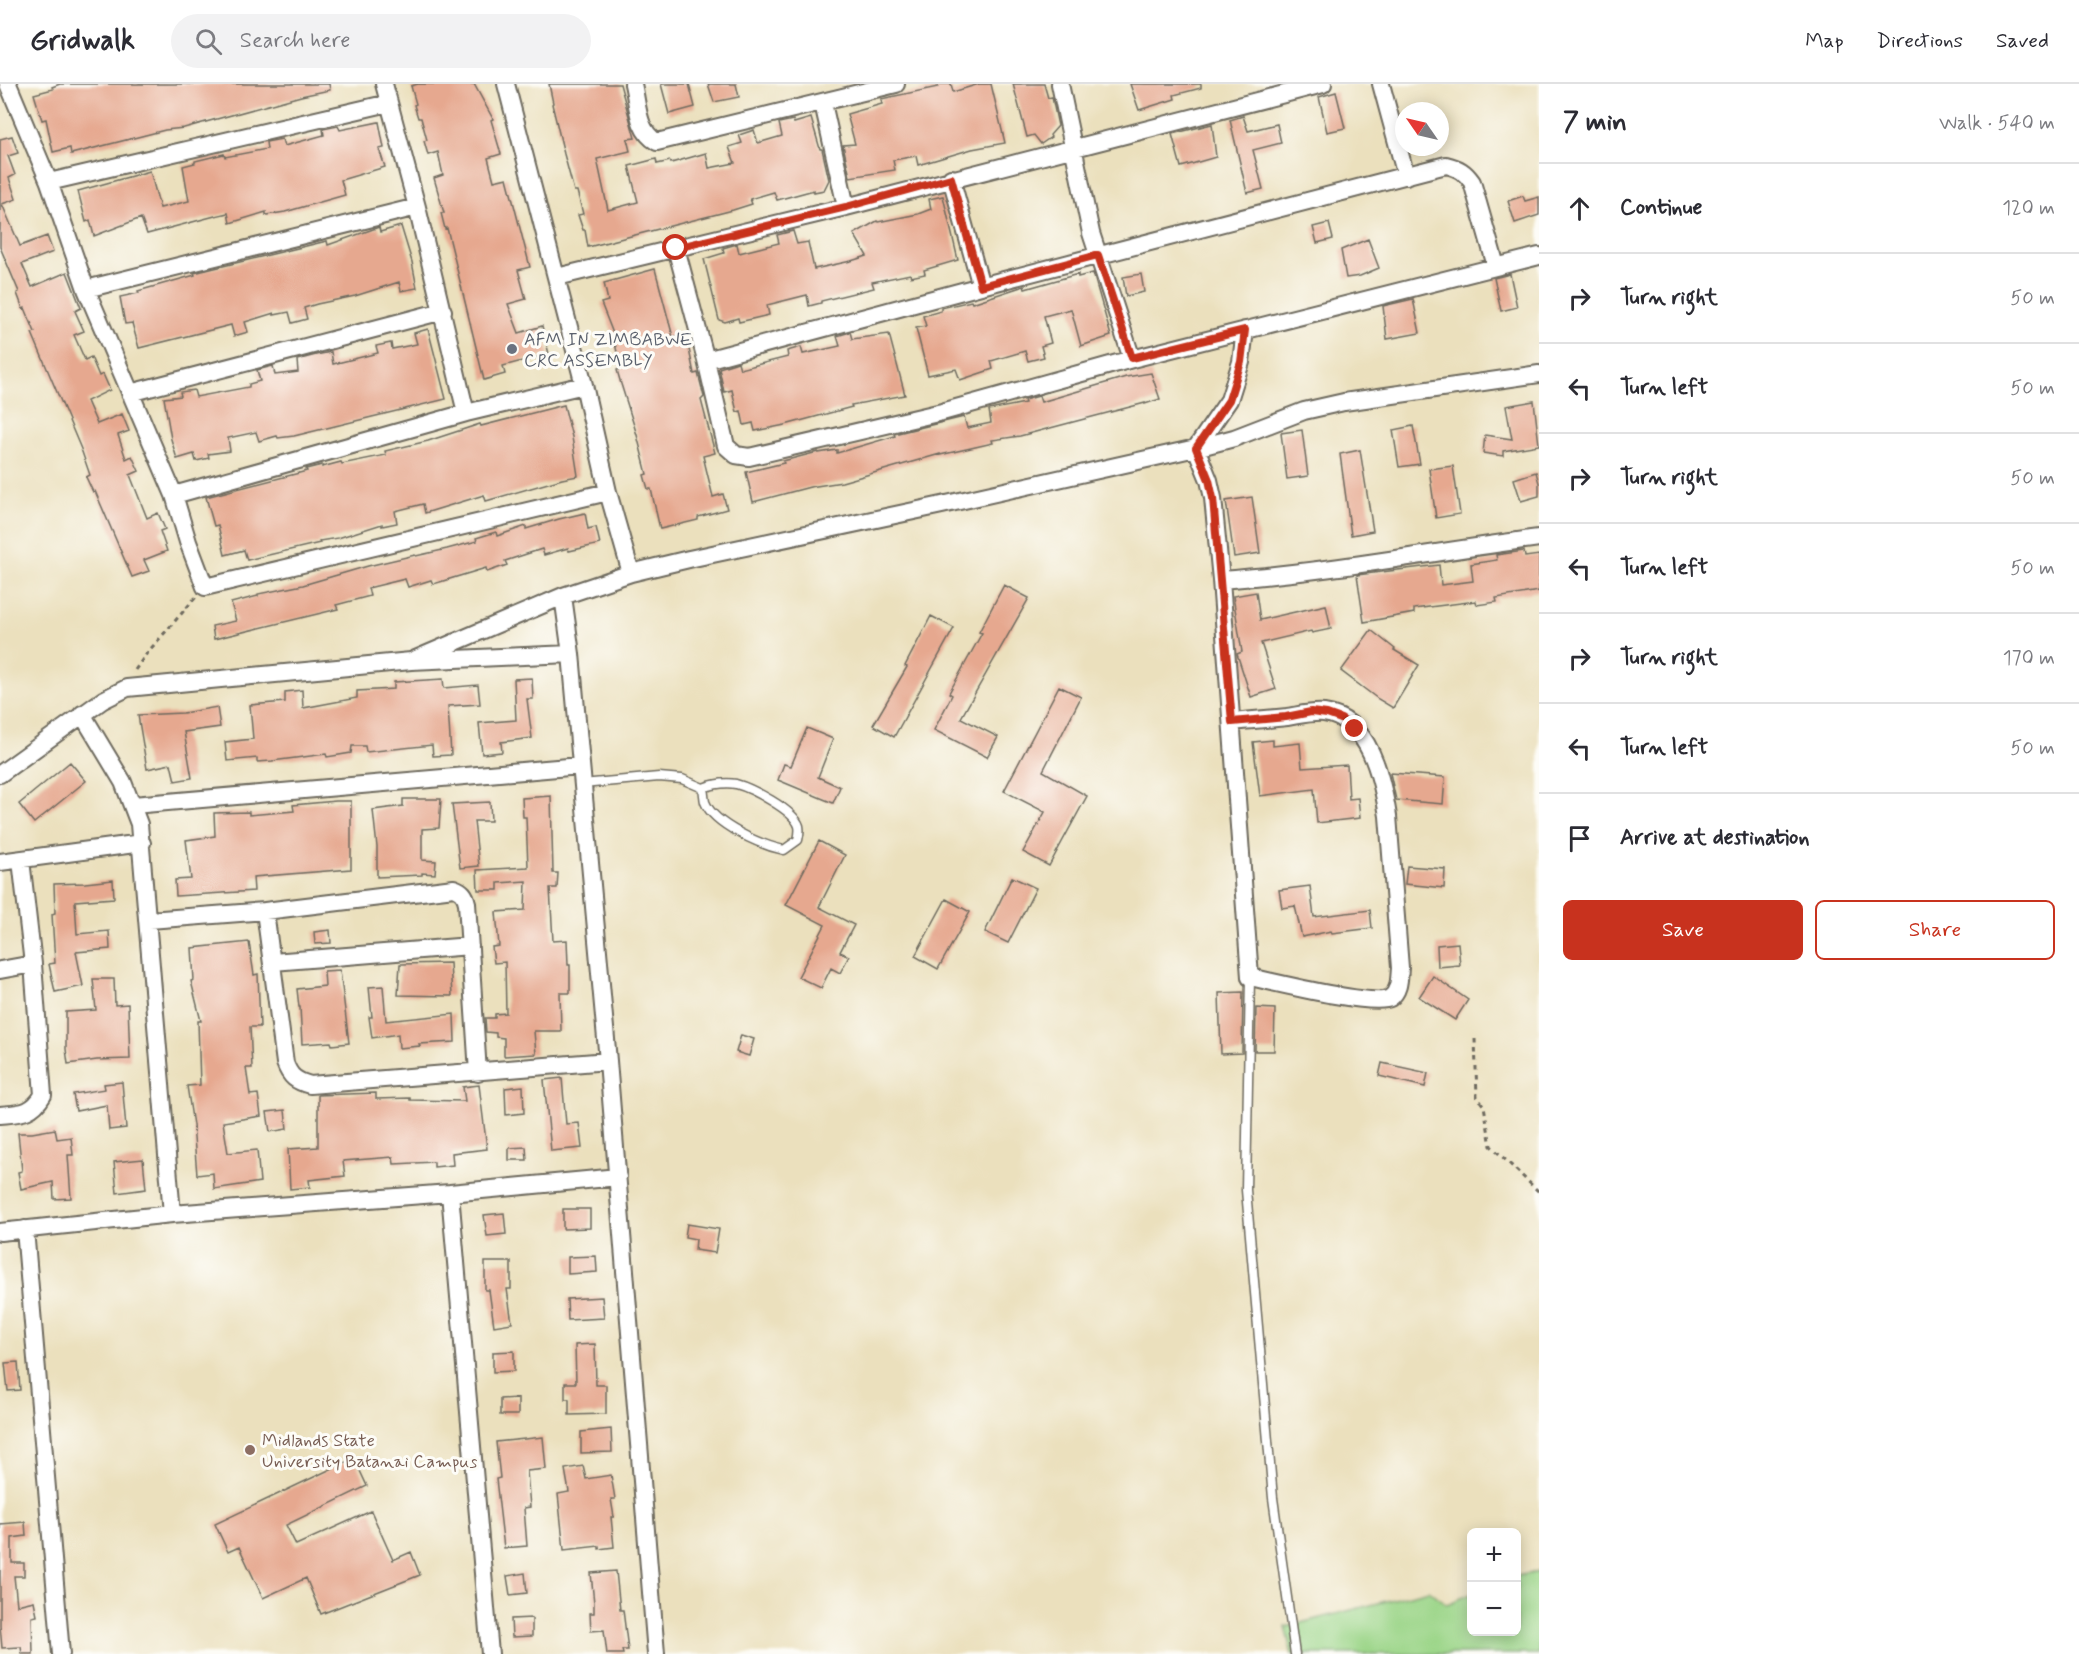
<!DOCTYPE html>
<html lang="en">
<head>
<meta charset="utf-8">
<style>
  :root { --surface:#fff; --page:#f2f2f3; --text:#2b2b33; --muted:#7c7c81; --line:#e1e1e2; --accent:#c8321e }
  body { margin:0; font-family:Mynerve,sans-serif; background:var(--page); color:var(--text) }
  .controls { position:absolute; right:18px; bottom:18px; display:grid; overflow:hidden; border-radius:9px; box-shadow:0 3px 15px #0003 }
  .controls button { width:54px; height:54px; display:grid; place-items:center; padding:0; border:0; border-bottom:2px solid var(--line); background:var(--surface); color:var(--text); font:30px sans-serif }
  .compass { position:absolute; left:1395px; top:18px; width:54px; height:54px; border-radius:50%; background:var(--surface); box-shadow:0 3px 15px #0003; rotate:304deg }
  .stop { position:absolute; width:18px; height:18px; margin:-14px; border:4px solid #c8321e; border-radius:50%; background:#fff }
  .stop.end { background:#c8321e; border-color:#fff; box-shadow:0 2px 6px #0008 }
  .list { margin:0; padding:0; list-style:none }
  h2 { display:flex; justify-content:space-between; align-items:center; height:78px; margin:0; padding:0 24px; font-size:26px }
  h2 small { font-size:20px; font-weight:400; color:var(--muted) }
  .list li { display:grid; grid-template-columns:39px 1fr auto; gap:18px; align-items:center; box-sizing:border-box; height:90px; padding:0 24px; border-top:2px solid var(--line) }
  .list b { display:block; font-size:22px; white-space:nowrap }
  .list em { font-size:20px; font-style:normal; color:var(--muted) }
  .actions { display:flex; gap:12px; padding:18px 24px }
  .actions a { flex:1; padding:14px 0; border:2px solid var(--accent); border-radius:9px; text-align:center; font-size:21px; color:var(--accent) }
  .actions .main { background:var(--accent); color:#fff }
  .icon { flex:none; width:33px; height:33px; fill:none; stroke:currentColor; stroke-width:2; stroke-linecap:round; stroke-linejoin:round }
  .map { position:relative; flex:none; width:1539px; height:1570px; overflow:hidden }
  header { display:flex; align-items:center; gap:36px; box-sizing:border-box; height:84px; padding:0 30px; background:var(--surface); border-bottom:2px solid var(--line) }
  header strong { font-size:28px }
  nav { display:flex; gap:33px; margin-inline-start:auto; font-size:21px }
  .search { width:420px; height:54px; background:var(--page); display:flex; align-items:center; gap:15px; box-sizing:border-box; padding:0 21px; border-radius:33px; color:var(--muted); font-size:22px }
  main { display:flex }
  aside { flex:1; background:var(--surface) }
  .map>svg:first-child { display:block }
  .green { fill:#9bd588; stroke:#63805a; stroke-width:1.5 }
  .building { fill:#e6a88f }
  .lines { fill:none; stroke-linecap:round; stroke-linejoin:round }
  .service-casing { stroke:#6e6a5e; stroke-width:11 }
  .minor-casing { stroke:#6e6a5e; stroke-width:20 }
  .path { stroke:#6e6a5e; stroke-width:3; stroke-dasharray:4.5 4.5; stroke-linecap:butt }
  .service { stroke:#fff; stroke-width:8 }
  .minor { stroke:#fff; stroke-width:16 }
  .route { stroke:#c8321e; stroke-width:8 }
  .worship-dot { fill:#6b7280; stroke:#fdfcf7; stroke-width:2 }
  .education-dot { fill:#8d6e63; stroke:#fdfcf7; stroke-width:2 }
  .labels { text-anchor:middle; stroke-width:6; stroke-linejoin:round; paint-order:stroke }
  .worship-label { font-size:18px; fill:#5b616d; stroke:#fdfcf7; text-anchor:start }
  .education-label { font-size:18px; fill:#785e54; stroke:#fdfcf7; text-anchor:start }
</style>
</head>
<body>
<header>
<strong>Gridwalk</strong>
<div class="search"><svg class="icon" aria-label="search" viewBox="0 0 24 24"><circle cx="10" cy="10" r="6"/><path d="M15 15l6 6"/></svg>Search here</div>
<nav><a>Map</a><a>Directions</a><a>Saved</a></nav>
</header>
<main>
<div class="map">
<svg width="1539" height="1570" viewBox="0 0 1539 1570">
  <rect width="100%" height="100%" fill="#fdfcf7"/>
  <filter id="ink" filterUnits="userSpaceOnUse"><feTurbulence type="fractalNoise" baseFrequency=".0167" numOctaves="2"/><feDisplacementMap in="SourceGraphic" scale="12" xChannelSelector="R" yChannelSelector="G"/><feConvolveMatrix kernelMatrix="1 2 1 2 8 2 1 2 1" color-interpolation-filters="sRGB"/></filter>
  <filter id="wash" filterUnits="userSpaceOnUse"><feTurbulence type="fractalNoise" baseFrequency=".008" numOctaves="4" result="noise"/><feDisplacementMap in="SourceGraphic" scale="24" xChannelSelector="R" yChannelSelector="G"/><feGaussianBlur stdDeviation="1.35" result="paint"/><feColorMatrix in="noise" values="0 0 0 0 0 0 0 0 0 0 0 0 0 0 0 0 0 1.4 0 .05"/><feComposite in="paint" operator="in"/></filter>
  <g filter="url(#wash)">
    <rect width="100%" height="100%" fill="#ebe0bd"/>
    <path class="green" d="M1539,1488V1570H1292L1285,1543L1429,1506L1447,1520L1471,1510L1472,1548H1516L1517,1492Z"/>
    <g id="blocks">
      <path class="building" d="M60,0H329L330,6L301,12L184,44L165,46L71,70L70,64L53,68L46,35L42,36L34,10L53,5L52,3Z
        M418,0H474L493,35L491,36L501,70L488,74L494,97L507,94L530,183L518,186L526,215L508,220L519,249L542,242L549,270L503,282L505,290L484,296L447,144L445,145L441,129H444L434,94L443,91L438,68L428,71L424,57L427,56L421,34H418L414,21L416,20L411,2Z
        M549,0H620L635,54L627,55L630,67L597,75L608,126L638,118L629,82L656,75L657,80L670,77L671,79L706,69L709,84L735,79L729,63L742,59L739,51L754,46L758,59L782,52L779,39L793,36L794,39L811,34L820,65H822L829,96L824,106L814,108V106L777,116L774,108L750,115L752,120L733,126L588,163L585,146H583L578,131L583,130L577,107H574L564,70L552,20L553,19Z
        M661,0H689L695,23L669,30Z
        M708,0H736L739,13L714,18Z
        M938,0H951L953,8L979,0H991L1005,59L972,65L918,81L916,72L893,76L895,86L850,93L843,61L855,60L847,30L882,20L881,15L938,3Z
        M1013,0H1044L1048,14L1052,13L1058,42L1050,51L1051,53L1041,60L1034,51L1027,53Z
        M1130,0H1201V4L1174,11L1175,15L1139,26Z
        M1336,8L1345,44L1327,48L1319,13Z
        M1243,32L1248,47L1277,40L1281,59L1253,66L1263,105L1247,109L1230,36Z
        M379,38L384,64L379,65L385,83L341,96L345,111L285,128L266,131V128L230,139L228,129L215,132L147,150L141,134L94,152L90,136L86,138L78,107L150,87L160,124L189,117L183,82L195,79V77L224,70L225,73L267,65L266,58L282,55L284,62L324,51L323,45L338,42L340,46Z
        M1212,40L1216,73L1181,83L1172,50Z
        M12,52L18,69L8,72L15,91L9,94L16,115L2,120L20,162L47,152L53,168L22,180L32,203L67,188L81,224L75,227L84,247L74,251L85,276L91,273L99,292L103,290L110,306L87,317L97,340L122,330L129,347L118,351L126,375L132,372L139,387L130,391L147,434L158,429L165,445L160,447L167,467L144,476L149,487L132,493L95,407L93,408L86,393L90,391L81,365L32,249L35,248L25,224L23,225L17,209L19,208L0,163V55Z
        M943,112L958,176L924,186L925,190L911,193L910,190L872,198L874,204L821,217V219L809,222L807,211L767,221L769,231L739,238L738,234L725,238L719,236L704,175L724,169L723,164L737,160L739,169L779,159L777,151L793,147L797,160L808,158L814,185L851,177L867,172L854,150L877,137L878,138L918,130L931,125L929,115Z
        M1523,112L1525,117L1539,113V131L1515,139L1508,117Z
        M1329,139L1333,155L1317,159L1313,143Z
        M401,142L412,178L417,204L401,207L399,198L355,212L317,220L304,224L307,235L292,239L289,228L274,231V229L245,238L248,248L234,252L231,241L139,264L132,239L125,240L120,213L139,209L138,207L195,191L194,189L327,157L328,161L379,143L380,148Z
        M1368,155L1379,184L1360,192L1346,194L1341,166Z
        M655,185L673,253L686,250L694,290L698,289L704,313L701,316L715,369L703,372L713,413L723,410L727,425L698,433V436L660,445L651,405H648L644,391L647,390L637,351L621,300L617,286L621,285L612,247L601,219L608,217L604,199Z
        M1093,189L1111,252L1081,262L1071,225L1044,232L1051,259L1041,262L1044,273L1028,277L1025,267L991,277L993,285L960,296L956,285L928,291L916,244L926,242L923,232L941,227V224L971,217L972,219L1024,202L1025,205L1078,190V193Z
        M1141,190L1144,208L1126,212L1123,193Z
        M1510,190L1517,223L1501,227L1494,194Z
        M1413,215L1420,249L1387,255L1383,222Z
        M428,245L446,315L294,352L278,354L277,352L259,357L256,348L228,354L230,367L208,370L209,374L196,377L194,370L177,375L171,355L164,314L181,312L180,308L194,306L196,313L249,303V300L260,297L257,286L273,282L275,291L298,288L297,276L316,271L331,268L333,280L378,269L376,262L391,259L392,265L417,260L414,249Z
        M850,248L852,255L889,250L905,311L851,321L852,323L785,341L755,347L753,339L744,341L741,327L737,328L732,306L724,308L719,284L738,278L740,285L788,273L787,267L801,263L803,270L840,262L837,252Z
        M1151,289L1160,315L1145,320V319L1020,352L992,356L993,359L940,371V370L842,398L810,403L753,418L746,388L784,379L783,377L818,368V369L837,366V369L895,352L894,350L964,333L967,344L991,339L989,326L1025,319L1024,316L1039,312L1041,318L1126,293Z
        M1534,317L1539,361L1503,367V372L1483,369L1485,351L1512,355L1506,322Z
        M564,321L572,353L578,392L562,395L486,417L484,411L425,429L423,420L395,427L397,439L382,442V440L338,454L319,457L320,459L247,476L244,466L225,471L218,441L214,442L206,413L307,387L306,385L322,381V383L341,378L342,380L386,371L385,367L428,357L480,340L481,342Z
        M1413,342L1420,380L1399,383L1393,346Z
        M1302,346L1308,392L1287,395L1281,349Z
        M1360,366L1373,447L1351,451L1340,370Z
        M1453,382L1460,430L1436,434L1429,385Z
        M1536,388L1539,399V412L1521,417L1514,395Z
        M1252,413L1260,469L1234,473L1226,417Z
        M585,429L588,445L596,443L600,460L569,467L568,464L544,471L542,465L505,477L507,481L487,488L486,484L433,500L431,496L408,503L405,495L368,504L370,512L336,521L338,525L214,555L212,542L236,537L231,519L258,512V510L303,501L368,482L415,471L416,472L447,465L477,457L476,454L496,448L497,452L526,442V445L559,435Z
        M1524,467L1525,473L1539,471V507L1496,514L1497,518L1477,521L1476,517L1414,525V529L1364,538L1357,491L1439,481L1441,501L1473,497L1471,480L1497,476L1496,471Z
        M1004,501L1029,514L961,634L998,653L987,673L934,646L952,611L949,609L982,549L979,548Z
        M1256,508L1260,536L1326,521L1331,545L1312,549L1311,547L1261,559L1276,605L1251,613L1237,570L1242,568L1233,512Z
        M931,532L954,544L894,653L873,641L907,583L905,582Z
        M1371,546L1395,565L1394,566L1419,581L1393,624L1378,615L1341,587Z
        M532,594L533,615H527L532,654L501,658L502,668L482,670L479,639L516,636L514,595Z
        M443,595L444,604L478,601L480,620L448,622L451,671L433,672L432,661L366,668L365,662H352L351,669L327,673L326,670L272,677L257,678V674L227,677L225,658L253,655L250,621L285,618V608L302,606L303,624L357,614V607L394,605V598Z
        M1059,602L1081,613L1043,687L1087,712L1049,782L1023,768L1045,728L1004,707Z
        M217,623L220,643L184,648L192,694L175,697L171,680L147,685L138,631L183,629Z
        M807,644L833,655L818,693L840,703L833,719L778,696L784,680L791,682Z
        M1273,656V662L1300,659L1302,684L1347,681L1349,715L1358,714L1360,734L1317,739L1314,705L1260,712L1253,658Z
        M70,678L86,697L34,739L19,720Z
        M1390,689L1445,693L1443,720L1396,716Z
        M551,712L553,789H558L557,804H550L553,857L567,856L568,881H570V909H560L561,947H534L536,970L504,972V954L496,953V949L486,948L485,934H495V930L506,929L505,878L494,879L492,863L499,862L496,828L525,826L526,797L498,799V806H478L477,786L528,783L526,733H523L522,714Z
        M403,715H441L439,744L422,745V776L436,777L435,790L422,789V791L377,793V763L373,726L403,722Z
        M336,717H351V785L253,793L254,807L176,812L175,796L191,795L186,756L215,752L214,729L249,728V731L294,727L293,721Z
        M490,718L491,737H474L479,782L460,784L452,720Z
        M819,757L845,771L819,823L854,841L840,868L849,872L840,889L831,884L821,904L798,893L825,841L786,821Z
        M1407,782L1445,785L1444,804L1405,800Z
        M1012,793L1036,804L1008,859L985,848Z
        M113,796L114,814L75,817L77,850L109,847L110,865L76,868L83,902L55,908L49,880L55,879L52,830L55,829L54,800L85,799Z
        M1310,802L1314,833L1370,826L1372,844L1332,849L1331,847L1302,853L1295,822L1282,824L1279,806Z
        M946,815L970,828L938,885L915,872Z
        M330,846L331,859L315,860L314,848Z
        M249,858L254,891L258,890L260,943H250L252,984H246L250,1011L258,1010L261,1032L223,1038L228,1069L257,1066L260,1098L214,1105L213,1089L197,1091L193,1041L187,1002L200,1001L198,937H201L191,897L194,896L192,864Z
        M1458,859L1460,881L1438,883L1437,861Z
        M450,879L452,912L398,911L400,880Z
        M340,886L349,959L332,961L331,958L302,960L300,923H299L297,905L325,902L324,887Z
        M1433,892L1468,916L1455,936L1419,913Z
        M93,895H114L115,921L128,920L130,975L97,976L68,980L66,965V928L96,926Z
        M383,902L386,937L454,930L455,958L419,960L420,962L399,964L398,950L372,954L369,933H372L369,903Z
        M1243,908L1242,969L1221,970L1219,909Z
        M1256,924L1275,925L1274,967H1255Z
        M741,951L754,955L749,972L736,968Z
        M1382,979L1428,989L1425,1003L1379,992Z
        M562,994L566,1040L579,1039L582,1064L551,1067L544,996Z
        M122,998L126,1044L109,1046L107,1021L76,1027L73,1010L105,1005L104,1000Z
        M479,1001L487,1065L452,1069L453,1081L434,1083V1078L394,1080L393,1073L343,1077L345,1092L309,1096L310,1103L290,1105L288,1065L318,1063V1011L376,1009V1015L410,1014V1016L465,1017L463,1003Z
        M523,1002L524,1029L506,1031L505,1004Z
        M285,1026L287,1045L270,1048L267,1028Z
        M55,1045L57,1055L71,1053L73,1071H68L71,1114L54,1115L53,1098L21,1105L18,1088L22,1087L18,1049H32Z
        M526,1063L527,1076H509V1064Z
        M143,1075L146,1105L117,1109L114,1078Z
        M563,1125H590V1144L563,1145Z
        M504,1129L506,1150L487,1152L484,1131Z
        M687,1140L719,1145L715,1169L695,1166L696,1155L685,1153Z
        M596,1172L597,1188L568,1190V1173Z
        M485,1178H511V1205H507L512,1239L494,1242L489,1206H485Z
        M602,1213L604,1234L568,1236L567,1215Z
        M595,1260L596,1301H606V1330L569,1331V1315H565V1299H576L575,1261Z
        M514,1267V1287L493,1288V1268Z
        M18,1278L20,1306L8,1307L5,1279Z
        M518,1314V1331H500V1315Z
        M611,1345L612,1368L581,1369V1348Z
        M543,1353L546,1385L527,1387L530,1423L524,1424L527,1462L504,1464L496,1395L500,1394L496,1358Z
        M354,1374L367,1402L286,1441L296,1461L371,1427L393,1476L411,1468L420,1491L321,1530L306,1494L263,1514L239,1463L228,1468L215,1440Z
        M583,1382L586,1395L611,1391L615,1415H611L614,1433H611L614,1463L599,1465V1462L564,1466L558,1410L569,1408L565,1385Z
        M25,1438L26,1452L12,1454V1479H24V1492H14L17,1521L34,1517L37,1532L32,1533L33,1570H22L21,1563L2,1564L0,1542V1440Z
        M616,1487L620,1526H623L628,1566H622L623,1570H607L604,1546L591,1547L590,1529H594V1519L591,1489Z
        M525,1489L527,1509L510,1511L507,1492Z
        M532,1534V1552L512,1553L511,1535Z"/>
    </g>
  </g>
  <g filter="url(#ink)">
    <use href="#blocks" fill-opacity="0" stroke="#6e6a5e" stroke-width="1.5"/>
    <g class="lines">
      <g class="service-casing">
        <path id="service" d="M582,700L659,693L682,695L703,704C714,700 724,698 736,700C751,704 794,726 799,742C800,746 799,752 798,756L784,766C761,761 714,741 705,718C704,714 704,708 703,704
          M1250,893L1246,1106L1273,1414L1295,1570"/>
      </g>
      <g class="minor-casing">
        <path id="minor" d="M8,0L49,98L86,205L174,411L188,458L205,503L608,408
          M384,0L417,123L466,329
          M506,0L584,301L608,408L631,489
          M633,0C638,21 637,47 657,58L896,0
          M1060,0L1091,149L1132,275
          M1381,0L1406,92
          M823,19L846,123
          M951,94L981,202
          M49,98L389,19
          M676,164L706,276L726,362L736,371L749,373L942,328L1132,275L1539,172
          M557,193L846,123L1323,0
          M86,205L417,123
          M706,276L981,202L1446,81C1459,84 1465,88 1472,98L1496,182
          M130,309L443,227
          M1196,364L1209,396L1213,414L1221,496L1250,893C1273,898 1374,923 1390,914C1400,907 1399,894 1400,884L1388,732C1382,695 1370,635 1324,629C1311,628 1300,631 1287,633C1269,635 1250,636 1232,638
          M1196,364L1229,316L1241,278L1245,246
          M174,411L466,329L584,301
          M1221,496C1328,488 1433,468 1539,454
          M563,512L571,570L608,977L656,1570
          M411,577L563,512L631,489L689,475L942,421L1196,364L1234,354L1304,327L1344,318L1539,290
          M82,630L123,698L139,740L172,1130
          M0,690L103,616L127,604L411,577L571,570
          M133,721L580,682
          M0,778L142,759
          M265,827L285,979C290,993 296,997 310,1001L608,977
          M149,836L265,827L454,804C462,807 465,810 467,819L478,989
          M273,878L470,862
          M0,886L33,880
          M0,1031C20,1029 32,1030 43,1011L33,880L21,776
          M450,1109L490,1570
          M25,1145L61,1570
          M0,1148L172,1130L450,1109L618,1093"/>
      </g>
      <path class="path" d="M135,586L147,569L196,513
        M1475,955L1477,1013L1484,1022L1491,1062L1539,1108"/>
      <use href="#service" class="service"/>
      <use href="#minor" class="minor"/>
    </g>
  </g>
  <g class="lines" filter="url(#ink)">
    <path class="route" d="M676,164L846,123L951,94L981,202L1098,171L1132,274L1245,246L1241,278L1229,316L1196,364L1209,396L1213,414L1232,638L1286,633L1311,628L1327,630L1341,635L1355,645"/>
  </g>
  <circle class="worship-dot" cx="512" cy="265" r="6"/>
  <circle class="education-dot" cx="250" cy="1366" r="6"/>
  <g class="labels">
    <g class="worship-label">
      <text x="524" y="261">AFM IN ZIMBABWE<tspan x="524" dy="21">CRC ASSEMBLY</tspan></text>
    </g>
    <g class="education-label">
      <text x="262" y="1362">Midlands State<tspan x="262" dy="21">University Batanai Campus</tspan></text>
    </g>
  </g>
</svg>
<div class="controls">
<button>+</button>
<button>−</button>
</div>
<svg class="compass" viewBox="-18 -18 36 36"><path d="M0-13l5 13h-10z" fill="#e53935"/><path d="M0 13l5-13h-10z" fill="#7c7c81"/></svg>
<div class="stop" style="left:676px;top:164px"></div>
<div class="stop end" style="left:1355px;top:645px"></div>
</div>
<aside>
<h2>7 min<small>Walk · 540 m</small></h2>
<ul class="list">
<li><svg class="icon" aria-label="ahead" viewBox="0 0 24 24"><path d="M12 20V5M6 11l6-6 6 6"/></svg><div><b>Continue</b></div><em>120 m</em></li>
<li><svg class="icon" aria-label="right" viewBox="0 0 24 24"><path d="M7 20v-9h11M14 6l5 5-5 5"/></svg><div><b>Turn right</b></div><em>50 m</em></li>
<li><svg class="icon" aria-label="left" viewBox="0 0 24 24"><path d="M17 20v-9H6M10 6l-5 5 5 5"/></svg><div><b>Turn left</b></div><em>50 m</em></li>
<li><svg class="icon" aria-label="right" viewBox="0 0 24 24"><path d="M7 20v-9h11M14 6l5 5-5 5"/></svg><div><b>Turn right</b></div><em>50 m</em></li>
<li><svg class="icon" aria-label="left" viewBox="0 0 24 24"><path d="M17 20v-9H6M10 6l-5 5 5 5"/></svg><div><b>Turn left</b></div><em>50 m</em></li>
<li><svg class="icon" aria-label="right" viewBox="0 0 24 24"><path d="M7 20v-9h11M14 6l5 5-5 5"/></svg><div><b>Turn right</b></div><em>170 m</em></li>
<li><svg class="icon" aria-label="left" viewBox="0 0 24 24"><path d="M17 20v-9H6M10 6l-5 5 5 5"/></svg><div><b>Turn left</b></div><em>50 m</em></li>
<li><svg class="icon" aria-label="arrive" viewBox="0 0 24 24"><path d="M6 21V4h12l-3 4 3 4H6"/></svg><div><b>Arrive at destination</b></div></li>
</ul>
<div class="actions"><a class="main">Save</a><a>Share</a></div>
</aside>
</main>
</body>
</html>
